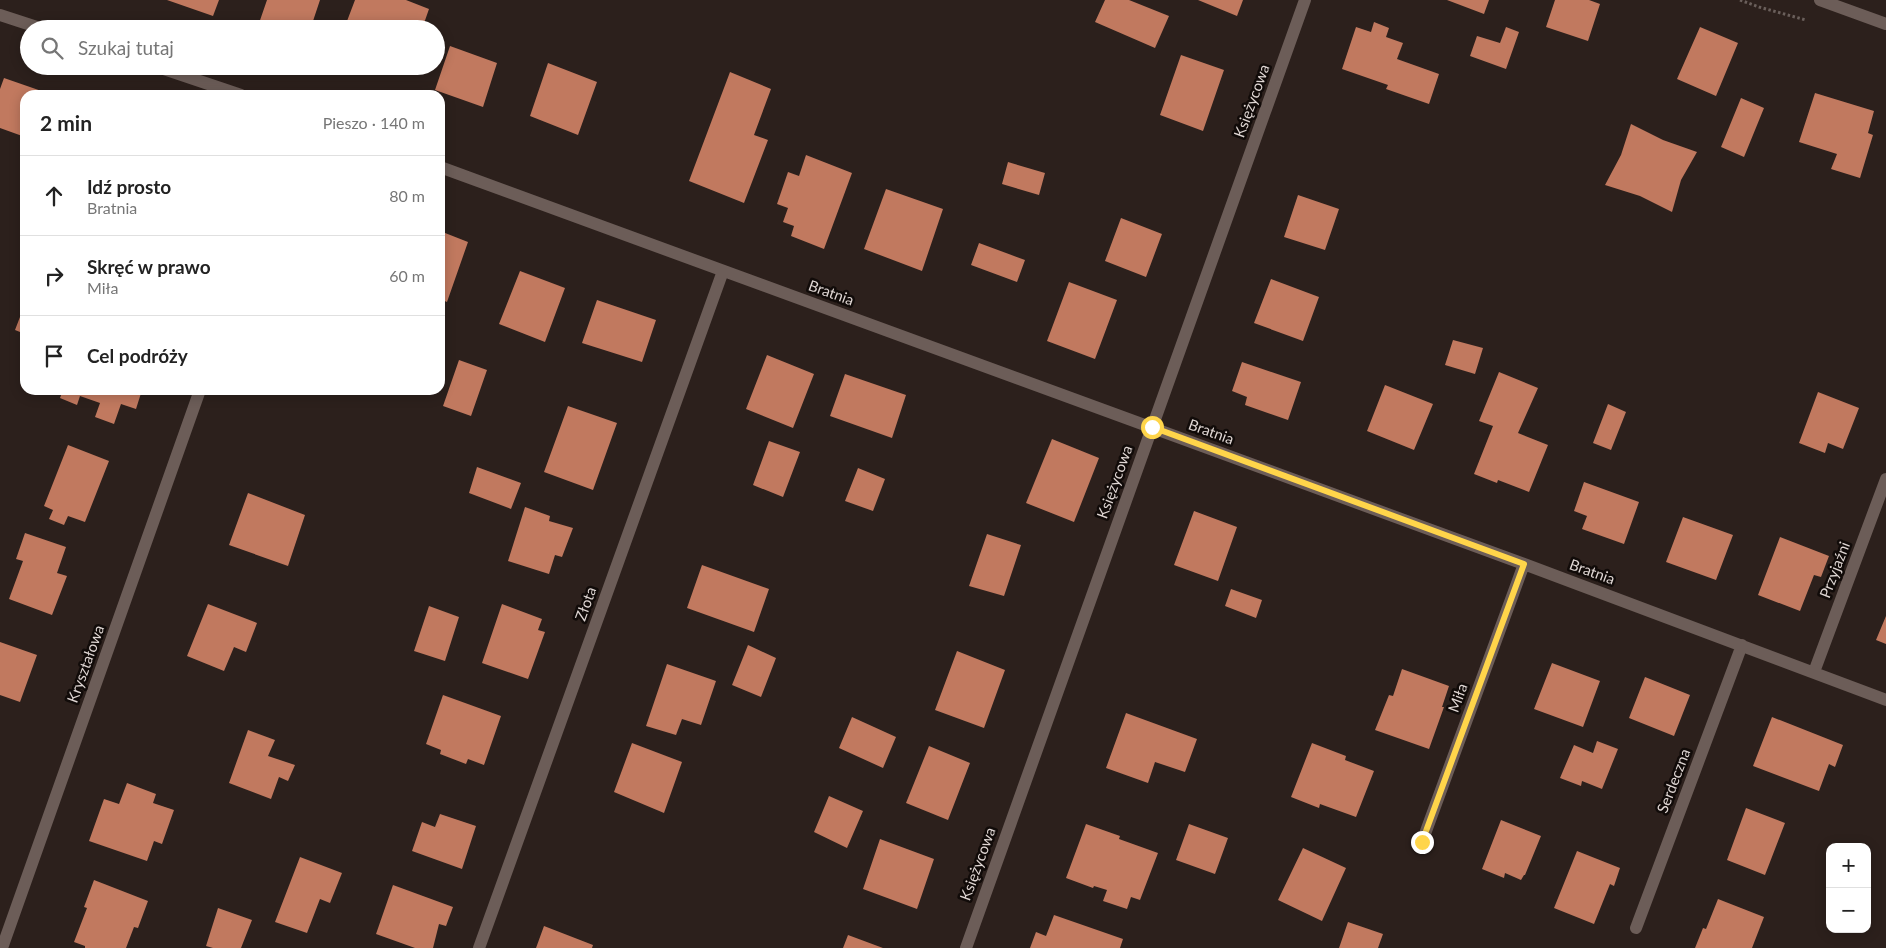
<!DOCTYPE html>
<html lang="pl">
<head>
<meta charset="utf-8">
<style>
  :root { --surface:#fff; --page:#f2f2f2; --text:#222; --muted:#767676; --line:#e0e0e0 }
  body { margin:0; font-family:Lato,sans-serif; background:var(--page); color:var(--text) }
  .controls { position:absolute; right:15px; bottom:15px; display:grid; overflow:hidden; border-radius:10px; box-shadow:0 2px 12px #0003 }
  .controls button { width:45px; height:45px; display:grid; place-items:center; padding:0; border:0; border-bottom:1px solid var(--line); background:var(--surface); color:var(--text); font:25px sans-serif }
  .stop { position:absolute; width:15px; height:15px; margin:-11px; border:4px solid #ffd54a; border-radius:50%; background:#fff }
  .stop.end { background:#ffd54a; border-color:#fff; box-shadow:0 1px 5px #0008 }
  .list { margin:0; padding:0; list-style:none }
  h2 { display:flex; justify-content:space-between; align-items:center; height:65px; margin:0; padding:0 20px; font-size:21px }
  h2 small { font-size:16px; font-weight:400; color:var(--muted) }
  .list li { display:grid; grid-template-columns:32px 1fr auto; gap:15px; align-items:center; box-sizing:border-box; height:80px; padding:0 20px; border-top:1px solid var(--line) }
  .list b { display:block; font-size:19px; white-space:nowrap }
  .list p { margin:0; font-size:16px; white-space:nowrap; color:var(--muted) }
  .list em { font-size:16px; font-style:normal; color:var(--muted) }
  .icon { flex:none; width:28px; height:28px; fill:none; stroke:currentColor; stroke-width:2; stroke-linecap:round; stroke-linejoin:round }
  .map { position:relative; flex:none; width:1886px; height:948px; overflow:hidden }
  .search { position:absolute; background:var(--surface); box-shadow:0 2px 12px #0003; left:20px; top:20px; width:425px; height:55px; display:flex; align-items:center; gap:12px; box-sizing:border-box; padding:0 18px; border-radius:28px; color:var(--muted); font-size:19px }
  .panel { position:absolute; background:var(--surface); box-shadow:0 2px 12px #0003; left:20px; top:90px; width:425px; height:305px; border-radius:15px }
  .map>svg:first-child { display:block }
  .building { fill:#c1795f }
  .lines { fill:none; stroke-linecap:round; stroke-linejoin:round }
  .path { stroke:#6a5f5b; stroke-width:3; stroke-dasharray:2.5 2.5; stroke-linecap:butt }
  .minor { stroke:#6c5d58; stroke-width:12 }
  .route { stroke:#ffd54a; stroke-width:6 }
  .labels { text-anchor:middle; stroke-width:5; stroke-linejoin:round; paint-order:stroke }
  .street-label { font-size:15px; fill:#dfd6d3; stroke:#110b09 }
</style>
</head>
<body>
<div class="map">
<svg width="1886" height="948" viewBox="0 0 1886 948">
  <rect width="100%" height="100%" fill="#2c201c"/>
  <path class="building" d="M167,0H219L213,16Z
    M267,0H320L311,27L292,20L289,29H257Z
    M355,0H406L429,9L422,29H344Z
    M1105,0H1129L1169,16L1155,48L1095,22Z
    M1198,0H1243L1237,16Z
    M1447,0H1489L1484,14Z
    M1555,0H1589L1600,4L1588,41L1546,27Z
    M1374,22L1389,28L1386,37L1403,43L1397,59L1439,74L1429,104L1386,89L1388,85L1342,69L1356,27L1371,32Z
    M1506,27L1519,32L1506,69L1470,56L1477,36L1500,43Z
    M1700,27L1738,43L1716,96L1677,79Z
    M450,46L497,63L483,107L435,90Z
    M1181,55L1224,70L1203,131L1160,115Z
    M548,63L597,82L578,135L530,116Z
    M730,72L771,89L754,135L768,140L744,203L689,181Z
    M4,78L53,95H25V137L0,128V89Z
    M1815,93L1874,111L1868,133L1873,135L1860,178L1831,169L1837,154L1799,142Z
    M1741,98L1764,108L1744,157L1721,147Z
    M1631,124L1663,140L1697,152L1681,180L1672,212L1640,196L1605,185L1621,155Z
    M806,155L852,173L824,249L791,236L794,226L783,222L788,208L777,204L788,172L799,176Z
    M1008,162L1045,173L1039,195L1002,184Z
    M886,189L943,209L922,271L864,249Z
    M1298,195L1339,209L1325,250L1284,237Z
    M1121,218L1162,234L1146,277L1105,261Z
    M440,231L468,242L447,302L440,299Z
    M979,243L1025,260L1017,282L971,265Z
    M520,271L565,288L545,342L499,324Z
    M1271,279L1319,297L1303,341L1254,323Z
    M1069,282L1117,300L1095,359L1047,341Z
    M597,300L656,320L642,362L582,343Z
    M25,304V334L15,330Z
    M1453,340L1483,348L1475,374L1445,365Z
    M767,355L814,374L793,428L746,409Z
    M459,360L487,370L471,416L443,406Z
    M1242,362L1301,382L1288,420L1245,405L1247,397L1232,391Z
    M1499,372L1538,388L1518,433L1548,445L1529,492L1498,480L1497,483L1474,474L1493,426L1479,421Z
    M845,374L906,395L892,438L830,416Z
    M1385,385L1433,404L1414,450L1367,431Z
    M63,390H142L136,409L121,404L114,424L95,417L100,403L80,396L77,405L60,398Z
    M1818,392L1859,408L1843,449L1828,443L1825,453L1799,443Z
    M1608,404L1626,412L1611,450L1593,443Z
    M568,406L617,423L593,490L544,472Z
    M1052,439L1099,458L1074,522L1026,503Z
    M769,441L800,452L783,497L753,485Z
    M68,445L109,461L85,522L68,516L64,525L49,519L53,510L44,506Z
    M477,467L521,483L511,509L469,493Z
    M858,468L885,479L873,511L845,501Z
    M1584,482L1639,502L1624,544L1582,529L1587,516L1574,511Z
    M248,493L305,515L288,566L229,545Z
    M525,507L550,516L549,521L573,528L562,557L555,555L549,574L508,561Z
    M1194,511L1237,527L1218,581L1174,565Z
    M1683,517L1733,535L1716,580L1666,562Z
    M25,533L66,547L57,573L67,576L52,615L9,599L23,561L16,559Z
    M987,534L1021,545L1004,596L969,586Z
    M1780,537L1829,556L1821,577L1814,575L1800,611L1758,595Z
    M702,565L769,589L754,632L687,608Z
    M1231,589L1262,600L1256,618L1225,606Z
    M208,604L257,623L246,652L234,647L224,671L187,656Z
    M502,604L542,619L538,630L545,632L528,679L482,663Z
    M429,606L459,617L445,661L414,651Z
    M1886,616V644L1876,640Z
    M0,642L37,655L20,702L0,695Z
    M748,645L776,658L761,697L732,685Z
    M957,651L1005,670L984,728L935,710Z
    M1552,663L1600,681L1583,727L1534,709Z
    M667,664L716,681L701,725L682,719L676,735L646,726Z
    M1402,669L1449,686L1442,707H1444L1429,749L1375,730L1389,695L1393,696Z
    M1645,677L1690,695L1674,736L1629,718Z
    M443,695L501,716L484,765L468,759L466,764L440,754L441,750L426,744Z
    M1126,713L1197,739L1185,772L1155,762L1148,783L1106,768Z
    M852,717L896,737L883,768L839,748Z
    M1772,717L1843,745L1835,767L1829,764L1819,791L1753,766Z
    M248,730L275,740L268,756L295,765L288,781L279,777L271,799L229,783Z
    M1597,741L1618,749L1602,789L1582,781L1581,786L1560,778L1574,745L1593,753Z
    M632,743L682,762L664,813L614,792Z
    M1312,743L1346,756L1345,760L1374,771L1356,817L1320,804L1319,808L1291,797Z
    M929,746L970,763L948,820L906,803Z
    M127,783L156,794L153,803L174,810L162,844L154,841L147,861L89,841L104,799L119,804Z
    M829,796L863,811L847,848L814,832Z
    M1746,808L1785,823L1765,875L1727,860Z
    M440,814L476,826L462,869L412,851L422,822L435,827Z
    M1501,820L1541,836L1525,875H1524L1521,880L1505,873L1504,878L1482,869Z
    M1086,824L1120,836L1119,839L1158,853L1140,900L1131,897L1127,909L1103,901L1107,890L1094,886L1093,888L1066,878Z
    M1189,824L1228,838L1215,874L1176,860Z
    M880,839L934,859L917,909L863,889Z
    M1303,848L1346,868L1322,921L1278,900Z
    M1577,851L1620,868L1614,886L1610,884L1594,924L1554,908Z
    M300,857L342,873L330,903L320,899L307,933L275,922Z
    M94,880L148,901L138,928L134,927L126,948H85V946L74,942L87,908L84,907Z
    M393,885L453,907L446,926L439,924L433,948H415L376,934Z
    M1718,899L1764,917L1752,948H1695L1703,928L1706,929Z
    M218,908L252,920L241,948H213L206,946Z
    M1054,915L1123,939L1120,948H1030L1036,932L1046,936Z
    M1348,922L1383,934L1378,948H1339Z
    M544,926L593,945L592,948H536Z
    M848,935L883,948H843Z"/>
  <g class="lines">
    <path class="path" d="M1740,0L1759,7L1806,20"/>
    <path class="minor" d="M1820,0L1886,24
      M0,15L43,29
      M155,66L241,95
      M440,167L1524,564L1886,700
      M1814,672L1886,479
      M1422,842L1524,564
      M1636,928L1742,645
      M2,948L200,390
      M479,948L723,271
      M966,948L1305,0"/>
  </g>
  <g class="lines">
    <path class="route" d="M1152,427L1524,564L1422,842"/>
  </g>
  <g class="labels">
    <g class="street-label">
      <text transform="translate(1252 101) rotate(-70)" y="5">Księżycowa</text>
      <text transform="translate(831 293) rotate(20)" y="5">Bratnia</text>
      <text transform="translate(1211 432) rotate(20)" y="5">Bratnia</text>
      <text transform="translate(1115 482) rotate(-70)" y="5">Księżycowa</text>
      <text transform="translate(1835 570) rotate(-69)" y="5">Przyjaźni</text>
      <text transform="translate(1592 572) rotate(20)" y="5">Bratnia</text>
      <text transform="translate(586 604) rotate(-70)" y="5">Złota</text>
      <text transform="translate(86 664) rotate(-70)" y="5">Kryształowa</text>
      <text transform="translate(1458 698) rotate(-70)" y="5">Miła</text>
      <text transform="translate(1674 781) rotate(-69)" y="5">Serdeczna</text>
      <text transform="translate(978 864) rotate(-70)" y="5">Księżycowa</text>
    </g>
  </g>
</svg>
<div class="controls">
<button>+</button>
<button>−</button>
</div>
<div class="stop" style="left:1152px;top:427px"></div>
<div class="stop end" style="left:1422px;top:842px"></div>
<div class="search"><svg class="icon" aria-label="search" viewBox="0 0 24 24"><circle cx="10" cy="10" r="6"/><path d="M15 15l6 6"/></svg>Szukaj tutaj</div>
<section class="panel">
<h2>2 min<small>Pieszo · 140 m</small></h2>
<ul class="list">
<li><svg class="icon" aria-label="ahead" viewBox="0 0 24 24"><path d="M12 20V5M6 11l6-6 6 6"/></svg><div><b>Idź prosto</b><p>Bratnia</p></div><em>80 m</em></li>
<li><svg class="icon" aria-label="right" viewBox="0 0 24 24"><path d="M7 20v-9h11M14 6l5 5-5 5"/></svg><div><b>Skręć w prawo</b><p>Miła</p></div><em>60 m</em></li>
<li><svg class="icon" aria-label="arrive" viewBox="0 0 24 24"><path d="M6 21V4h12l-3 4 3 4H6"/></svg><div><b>Cel podróży</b></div></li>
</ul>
</section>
</div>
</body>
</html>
